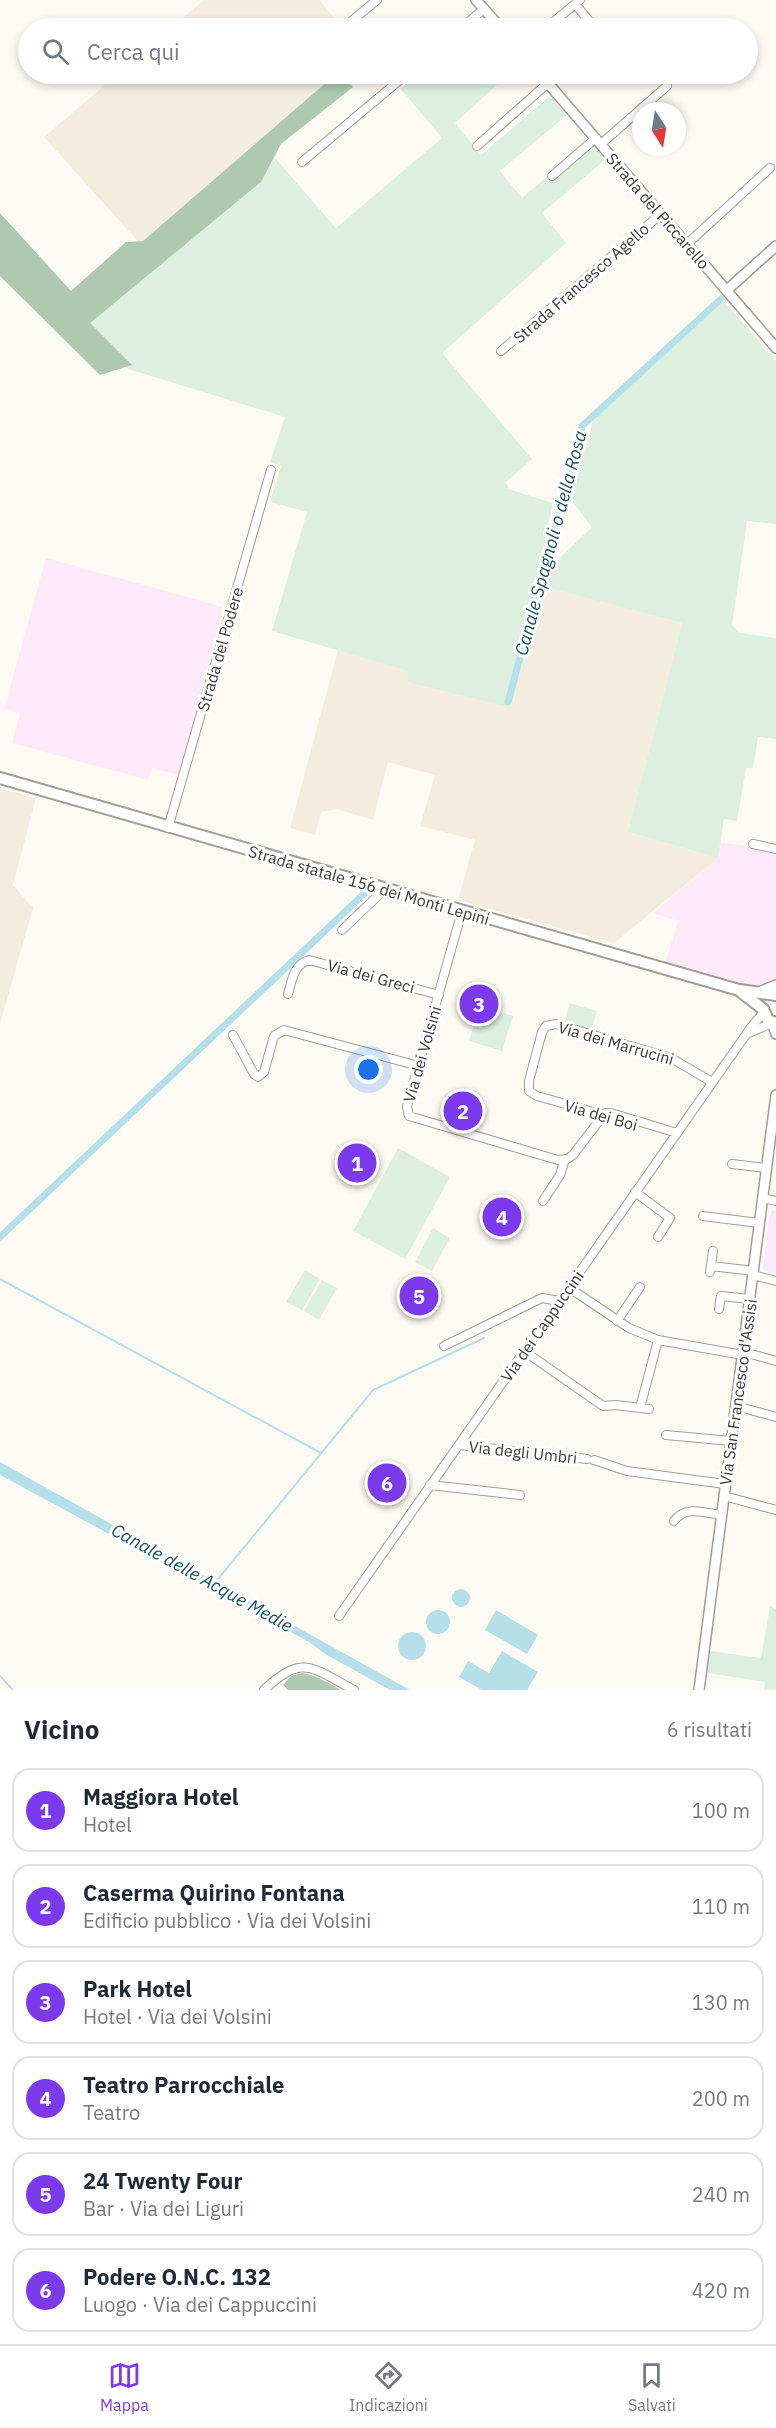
<!DOCTYPE html>
<html lang="it">
<head>
<meta charset="utf-8">
<style>
  :root { --surface:#fff; --page:#f6f6f7; --text:#1f2937; --muted:#747a83; --line:#e0e1e3; --accent:#7c3aed }
  body { margin:0; font-family:"IBM Plex Sans",sans-serif; background:var(--page); color:var(--text) }
  .compass { position:absolute; left:632px; top:102px; width:54px; height:54px; border-radius:50%; background:var(--surface); box-shadow:0 3px 9px #0003; rotate:168deg }
  .you { position:absolute; left:369px; top:1070px; width:21px; height:21px; margin:-15px; border:4px solid #fff; border-radius:50%; background:#1a73e8; box-shadow:0 0 0 9px #1a73e833 }
  .badge { display:grid; place-items:center; width:39px; height:39px; border-radius:50%; background:var(--accent); color:#fff; font-size:20px; font-weight:700 }
  .pin { position:absolute; translate:-50% -50%; border:3px solid #fff; box-shadow:0 2px 6px #0006 }
  .list { margin:0; padding:0; list-style:none }
  h2 { display:flex; justify-content:space-between; align-items:center; height:78px; margin:0; padding:0 24px; font-size:26px }
  h2 small { font-size:20px; font-weight:400; color:var(--muted) }
  .list li { display:grid; grid-template-columns:39px 1fr auto; gap:18px; align-items:center; box-sizing:border-box; height:84px; margin:0 12px 12px; padding:0 12px; border:2px solid var(--line); border-radius:18px }
  .list b { display:block; font-size:22px; white-space:nowrap }
  .list p { margin:0; font-size:20px; white-space:nowrap; color:var(--muted) }
  .list em { font-size:20px; font-style:normal; color:var(--muted) }
  .icon { flex:none; width:33px; height:33px; fill:none; stroke:currentColor; stroke-width:2; stroke-linecap:round; stroke-linejoin:round }
  .map { position:relative; flex:none; width:776px; height:1690px; overflow:hidden }
  .search { position:absolute; background:var(--surface); box-shadow:0 3px 9px #0003; left:18px; right:18px; top:18px; height:66px; display:flex; align-items:center; gap:15px; box-sizing:border-box; padding:0 21px; border-radius:33px; color:var(--muted); font-size:22px }
  .sheet { height:654px; background:var(--surface) }
  nav { display:flex; justify-content:space-around; align-items:center; box-sizing:border-box; height:84px; border-top:2px solid var(--line); background:var(--surface); font-size:16px; color:var(--muted) }
  nav a { display:grid; justify-items:center; gap:3px }
  nav .on { color:var(--accent) }
  .map>svg:first-child { display:block }
  .commercial { fill:#fee9f8 }
  .built { fill:#f2eddf }
  .education { fill:#fbeafc }
  .green { fill:#ddf0df }
  .forest { fill:#aec9b0 }
  .water { fill:#b6e0e9 }
  .lines { fill:none; stroke-linecap:round; stroke-linejoin:round }
  .stream { stroke:#b6e0e9; stroke-width:2 }
  .canal { stroke:#b6e0e9; stroke-width:7 }
  .minor-casing { stroke:#a09e97; stroke-width:10 }
  .tertiary-casing { stroke:#a09e97; stroke-width:12 }
  .secondary-casing { stroke:#a09e97; stroke-width:14 }
  .minor { stroke:#fff; stroke-width:8 }
  .tertiary { stroke:#fff; stroke-width:9 }
  .secondary { stroke:#fff; stroke-width:10 }
  .labels { text-anchor:middle; stroke-width:6; stroke-linejoin:round; paint-order:stroke }
  .street-label { font-size:16px; fill:#3b3a37; stroke:#fff }
  .water-label { font-size:18px; font-style:italic; fill:#18525d; stroke:#fff }
</style>
</head>
<body>
<div class="map">
<svg width="776" height="1690" viewBox="0 0 776 1690">
  <rect width="100%" height="100%" fill="#fdfaf3"/>
  <path class="commercial" d="M46,558L224,607L178,775L152,768L148,780L12,743L20,713L4,709Z
    M720,843L753,846L776,851V1003L663,971L678,921L652,913L718,858Z"/>
  <path class="built" d="M204,0H319L343,28H171Z
    M118,74H341L143,247L44,137Z
    M543,585L682,623L628,832L718,858L614,943L458,900L475,840L420,826L435,775L388,762L373,820L337,809L321,812L315,835L290,828L338,650L409,671L408,681L509,706Z
    M0,788L36,798L13,885L33,908L0,1024Z"/>
  <path class="education" d="M772,1210L776,1211V1274L763,1270L769,1220Z"/>
  <path class="green" d="M418,74H509L455,123L481,155L550,96L567,115L500,171L522,198L589,140L605,160L542,213L566,243L442,353L532,459L506,482L508,489L553,503L539,567L548,569L592,527L569,497L590,435L593,419L724,301L776,361V524L747,521L732,625L740,633L776,638V739L758,737L753,768H746L737,821L724,819L718,858L628,832L682,623L543,586L509,707L408,682V671L272,631L307,512L270,502L281,466L270,462L285,417L128,369L82,322L276,159L336,228L442,138L401,89Z
    M570,1003L597,1011L591,1032L564,1023Z
    M480,1006L513,1016L502,1051L469,1041Z
    M398,1148L450,1177L405,1259L353,1231Z
    M433,1228L450,1238L432,1271L415,1262Z
    M305,1270L320,1279L302,1310L286,1302Z
    M322,1280L337,1288L319,1320L304,1311Z
    M770,1607L776,1609V1690H764L765,1682L707,1673L710,1651L761,1658Z"/>
  <path class="forest" d="M336,74H344L353,87L281,144L261,182L90,323L132,365L100,375L0,276V213L71,291L126,242L143,241Z
    M303,1673L317,1677L341,1690H288L283,1685L291,1676Z"/>
  <path class="water" d="M0,1462L410,1690H390L325,1654L309,1642L0,1475Z
    M452 1598a9 9 0 1 1 18 0a9 9 0 1 1-18 0Z
    M496,1610L538,1635L527,1654L485,1630Z
    M426 1622a12 12 0 1 1 24 0a12 12 0 1 1-24 0Z
    M398 1646a14 14 0 1 1 28 0a14 14 0 1 1-28 0Z
    M502,1651L538,1672L527,1690H482L459,1677L468,1661L489,1673Z"/>
  <g class="lines">
    <path class="stream" d="M0,1279L321,1453
      M214,1584L373,1390L484,1338
      M0,1676L13,1690"/>
    <path class="canal" d="M508,702L582,426L721,299
      M0,1237L365,893"/>
    <g class="minor-casing">
      <path id="minor" d="M575,4L595,28
        M343,28L377,0
        M461,28L484,9
        M546,28L580,0
        M601,144L667,86
        M477,146L548,83
        M302,162L407,74
        M552,176L596,138
        M687,244L770,168
        M501,351L661,214
        M168,828L271,470
        M753,844L776,849
        M462,911L407,1106L409,1116L558,1160L567,1159L573,1155L605,1113H611L677,1133
        M342,930L385,889
        M288,994C292,980 294,964 309,960L439,995
        M749,1033L772,1023
        M233,1035L254,1074L258,1077L264,1072L274,1036L284,1030L419,1066
        M604,1115L537,1096L529,1091V1081L542,1032L546,1026L556,1024L671,1058L712,1082
        M732,1164L766,1168
        M635,1192L670,1218L658,1237
        M763,1198L776,1201
        M543,1201L560,1175L565,1159
        M703,1216L759,1223
        M711,1266L754,1271
        M710,1272L713,1251
        M753,1275L776,1281
        M568,1287L629,1328L658,1340L743,1355
        M719,1309L721,1296L750,1299
        M617,1321L640,1287
        M444,1346L542,1298L559,1301
        M524,1351L603,1406L616,1405L649,1409
        M744,1352L776,1361
        M641,1404L658,1340
        M736,1406L776,1417
        M666,1435L731,1441
        M459,1445L587,1459
        M594,1460L627,1471L725,1484
        M430,1485L520,1495
        M724,1496L776,1510
        M674,1521C685,1505 705,1513 721,1515
        M339,1616L752,1026L764,1012
        M264,1690C303,1653 312,1668 354,1690"/>
    </g>
    <g class="tertiary-casing">
      <path id="tertiary" d="M476,0L501,28
        M540,74L776,348
        M727,290L776,246
        M759,992L776,985
        M772,1023L776,1034
        M699,1690L776,1095"/>
    </g>
    <g class="secondary-casing">
      <path id="secondary" d="M0,778L739,990L776,995
        M741,992L763,1009
        M763,1009L768,1020L776,1023"/>
    </g>
    <use href="#minor" class="minor"/>
    <use href="#tertiary" class="tertiary"/>
    <use href="#secondary" class="secondary"/>
  </g>
  <g class="labels">
    <g class="street-label">
      <text transform="translate(658 211) rotate(49)" y="6">Strada del Piccarello</text>
      <text transform="translate(581 283) rotate(-41)" y="6">Strada Francesco Agello</text>
      <text transform="translate(220 649) rotate(-74)" y="6">Strada del Podere</text>
      <text transform="translate(369 885) rotate(16)" y="6">Strada statale 156 dei Monti Lepini</text>
      <text transform="translate(371 976) rotate(15)" y="6">Via dei Greci</text>
      <text transform="translate(616 1043) rotate(16)" y="6">Via dei Marrucini</text>
      <text transform="translate(422 1054) rotate(-74)" y="6">Via dei Volsini</text>
      <text transform="translate(601 1115) rotate(16)" y="6">Via dei Boi</text>
      <text transform="translate(542 1326) rotate(-55)" y="6">Via dei Cappuccini</text>
      <text transform="translate(738 1392) rotate(-82)" y="6">Via San Francesco d'Assisi</text>
      <text transform="translate(523 1452) rotate(6)" y="6">Via degli Umbri</text>
    </g>
    <g class="water-label">
      <text transform="translate(551 543) rotate(-75)" y="6">Canale Spagnoli o della Rosa</text>
      <text transform="translate(202 1578) rotate(29)" y="6">Canale delle Acque Medie</text>
    </g>
  </g>
</svg>
<svg class="compass" viewBox="-18 -18 36 36"><path d="M0-13l5 13h-10z" fill="#e53935"/><path d="M0 13l5-13h-10z" fill="#747a83"/></svg>
<div class="you"></div>
<div class="pin badge" style="left:357px;top:1163px">1</div>
<div class="pin badge" style="left:463px;top:1111px">2</div>
<div class="pin badge" style="left:479px;top:1004px">3</div>
<div class="pin badge" style="left:502px;top:1217px">4</div>
<div class="pin badge" style="left:419px;top:1296px">5</div>
<div class="pin badge" style="left:387px;top:1483px">6</div>
<div class="search"><svg class="icon" aria-label="search" viewBox="0 0 24 24"><circle cx="10" cy="10" r="6"/><path d="M15 15l6 6"/></svg>Cerca qui</div>
</div>
<section class="sheet">
<h2>Vicino<small>6 risultati</small></h2>
<ul class="list">
<li><span class="badge">1</span><div><b>Maggiora Hotel</b><p>Hotel</p></div><em>100 m</em></li>
<li><span class="badge">2</span><div><b>Caserma Quirino Fontana</b><p>Edificio pubblico · Via dei Volsini</p></div><em>110 m</em></li>
<li><span class="badge">3</span><div><b>Park Hotel</b><p>Hotel · Via dei Volsini</p></div><em>130 m</em></li>
<li><span class="badge">4</span><div><b>Teatro Parrocchiale</b><p>Teatro</p></div><em>200 m</em></li>
<li><span class="badge">5</span><div><b>24 Twenty Four</b><p>Bar · Via dei Liguri</p></div><em>240 m</em></li>
<li><span class="badge">6</span><div><b>Podere O.N.C. 132</b><p>Luogo · Via dei Cappuccini</p></div><em>420 m</em></li>
</ul>
</section>
<nav>
<a class="on"><svg class="icon" aria-label="map" viewBox="0 0 24 24"><path d="M3 6l6-2 6 2 6-2v14l-6 2-6-2-6 2zM9 4v14M15 6v14"/></svg>Mappa</a>
<a><svg class="icon" aria-label="directions" viewBox="0 0 24 24"><path d="M12 3l9 9-9 9-9-9zM9 14v-3h6M13 9l2 2-2 2"/></svg>Indicazioni</a>
<a><svg class="icon" aria-label="saved" viewBox="0 0 24 24"><path d="M7 4h10v16l-5-4-5 4z"/></svg>Salvati</a>
</nav>
</body>
</html>
